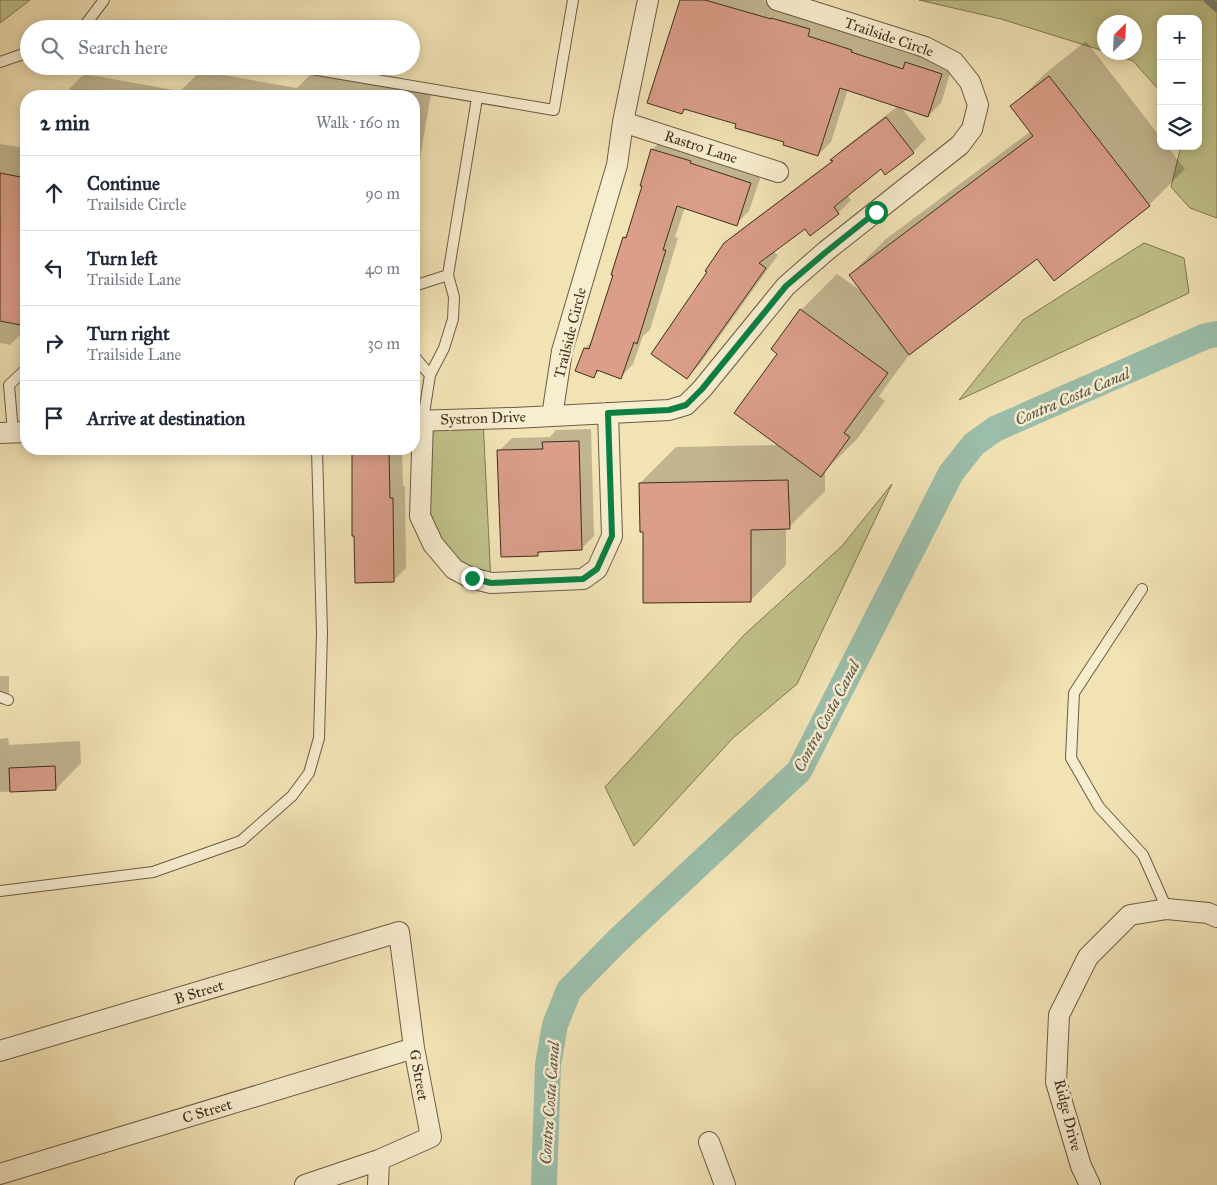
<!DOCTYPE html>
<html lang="en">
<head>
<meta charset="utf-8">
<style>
  :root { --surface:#fff; --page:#f2f2f3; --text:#1f2937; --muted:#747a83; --line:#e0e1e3 }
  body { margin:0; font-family:"IM FELL Great Primer",serif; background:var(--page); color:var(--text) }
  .controls { position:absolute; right:15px; top:15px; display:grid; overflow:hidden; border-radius:10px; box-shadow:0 2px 12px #0003 }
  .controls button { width:45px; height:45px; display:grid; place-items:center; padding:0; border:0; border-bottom:1px solid var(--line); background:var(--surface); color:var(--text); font:25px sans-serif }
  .compass { position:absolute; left:1097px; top:15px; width:45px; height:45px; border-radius:50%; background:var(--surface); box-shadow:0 2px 12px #0003; rotate:24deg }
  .stop { position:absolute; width:15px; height:15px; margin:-11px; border:4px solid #0b8043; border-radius:50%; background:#fff }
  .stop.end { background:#0b8043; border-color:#fff; box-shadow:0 1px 5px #0008 }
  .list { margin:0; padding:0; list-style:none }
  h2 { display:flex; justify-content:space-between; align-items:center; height:65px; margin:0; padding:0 20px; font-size:21px }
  h2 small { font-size:16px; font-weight:400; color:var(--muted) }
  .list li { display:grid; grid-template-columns:32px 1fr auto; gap:15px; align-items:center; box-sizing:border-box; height:75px; padding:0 20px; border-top:1px solid var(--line) }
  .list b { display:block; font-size:19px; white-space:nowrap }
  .list p { margin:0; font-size:16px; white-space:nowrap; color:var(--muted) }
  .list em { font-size:16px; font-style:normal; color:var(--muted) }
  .icon { flex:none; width:28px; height:28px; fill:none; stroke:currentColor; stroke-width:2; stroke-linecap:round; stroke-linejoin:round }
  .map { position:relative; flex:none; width:1217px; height:1185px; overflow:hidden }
  .search { position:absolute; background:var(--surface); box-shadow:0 2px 12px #0003; left:20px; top:20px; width:400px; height:55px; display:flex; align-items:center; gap:12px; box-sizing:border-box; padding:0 18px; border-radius:28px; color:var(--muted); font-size:19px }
  .panel { position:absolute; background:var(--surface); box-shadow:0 2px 12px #0003; left:20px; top:90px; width:400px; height:365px; border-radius:20px }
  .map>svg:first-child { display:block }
  .green { fill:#c0c289; stroke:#807855 }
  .shadow { fill:#0003 }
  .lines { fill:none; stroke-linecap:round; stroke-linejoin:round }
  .stream { stroke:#778474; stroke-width:8 }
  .canal { stroke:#9bbeab; stroke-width:26 }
  .building { fill:#da9e89; stroke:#402e21 }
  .service-casing { stroke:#6c5b46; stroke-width:12 }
  .minor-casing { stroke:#6c5b46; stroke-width:22 }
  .service { stroke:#f7edcf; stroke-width:10 }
  .minor { stroke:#f7edcf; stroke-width:20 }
  .route { stroke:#0b8043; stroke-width:6 }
  .labels { text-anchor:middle; stroke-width:5; stroke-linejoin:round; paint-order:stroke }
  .street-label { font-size:15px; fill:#402e21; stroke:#f7edcf }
  .water-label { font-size:16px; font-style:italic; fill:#575244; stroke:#f7edcf }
</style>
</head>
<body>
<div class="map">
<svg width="1217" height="1185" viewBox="0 0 1217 1185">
  <rect width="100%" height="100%" fill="#f2e3b5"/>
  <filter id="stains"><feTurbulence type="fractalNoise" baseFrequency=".004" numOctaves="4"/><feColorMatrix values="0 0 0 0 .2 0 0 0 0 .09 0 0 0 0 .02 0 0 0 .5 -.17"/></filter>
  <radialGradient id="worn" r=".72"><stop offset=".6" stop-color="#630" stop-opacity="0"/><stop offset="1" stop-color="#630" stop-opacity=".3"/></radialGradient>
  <path class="green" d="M0,0H30L0,23Z
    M919,0H1217V218L1190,208L1171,187L1181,146H1198V19H1161V92L1133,61L1109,53L1134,52V22H1104V51L1001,19Z
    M1144,243L1184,258L1189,293L959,400L1023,320Z
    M483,419L491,583L471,578L420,516L423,420Z
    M892,484L797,684L733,738L634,846L605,787L744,635L842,546Z"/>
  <path class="shadow" d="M682,0H763L822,16L864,37L863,39L913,55L919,50L954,61L941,103L928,116L901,107L926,139L913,152L881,168L847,195L851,200L838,213L805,228L773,251L778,255L700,364L687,377L709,272L725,244L739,231L833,160L844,148L898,106L848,89L831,142L818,155L738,123L687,108L682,113Z
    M1086,41L1161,138V146H1167L1185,169L1149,205L1054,279L1037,257L912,351L879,396L885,401L857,439L825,471V491L789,527L786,528V565L750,601L644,531L640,483L676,447L780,445L779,354L801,310L837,274L864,293L850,275L886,239L1031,131L1012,107L1048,71Z
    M318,67L432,87L414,195V96H62L84,74L180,91L201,71L297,88Z
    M665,137L763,170L749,211L736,224L685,207L675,237L678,238L650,330L643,336L633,364L621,377L600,370L594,376L585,348L593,340L614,275L624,237L629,232L644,185L652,150Z
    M0,144L26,148V329L10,345L0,343Z
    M591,429L594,536L581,549L542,550L538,554L499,451L512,438L550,437L556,430Z
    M357,449H402L403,486H405L406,568L393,581L353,453Z
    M0,676H9V694L0,704Z
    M8,738L9,745L80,741L81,763L56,789L0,792V739Z"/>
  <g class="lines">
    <path class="stream" d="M1208,0L1217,8"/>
    <path class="canal" d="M544,1185L548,1065L555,1025L569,990L617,941L799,771L951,473L974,444L995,429L1206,336L1217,334"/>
  </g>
  <path class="building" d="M680,0H705L771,19V18L810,29L808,36L852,50L851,52L903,69L905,62L942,74L928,117L840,88L818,156L783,145L784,142L735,128L736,124L684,109L682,114L647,103Z
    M1049,76L1150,206L1054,281L1037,259L909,355L849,275L1033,136L1010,106Z
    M886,117L914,153L885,175L881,169L834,207L839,214L810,236L805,229L759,263L766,268L687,379L651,354L707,272L705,271L724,243L833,161L830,160Z
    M651,149L691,161L690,163L751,183L737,226L677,206L663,250H666L637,344L634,342L621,379L597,370L594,378L575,371L584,348L589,349L613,275H611L623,237L626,238L642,186H640Z
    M0,173L26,178V326L0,321Z
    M800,309L888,373L844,433L850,437L821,477L734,413L777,354L771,349Z
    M579,441L582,550L538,552V556L501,557L497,450L543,449L542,442Z
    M389,451L390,498H393L394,582L355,583L354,536H352V452Z
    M788,480L790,529L751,530V602L643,603V532H640L639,483Z
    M55,766L56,790L10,792L9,768Z"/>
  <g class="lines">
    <g class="service-casing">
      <path id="service" d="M82,29L104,0
        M0,62L29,52
        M294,66L554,110L573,0
        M414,286L448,275
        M414,356L430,375
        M423,420L430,375L444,348L453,319L454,297L448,275L477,98
        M13,432L9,385L26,369
        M1142,589L1074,693L1071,758L1099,807L1143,855L1167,909
        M0,697L8,700
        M0,891L153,872L241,841L292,796L309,773L319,738L322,633L317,449"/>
    </g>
    <g class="minor-casing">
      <path id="minor" d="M623,122L778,172
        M552,416L562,351L617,165L623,122L648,0
        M423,420L420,516L433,544L454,569L471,578L491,583L583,579L597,569L612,536L608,413
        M414,421L514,418L669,410L686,405L702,389L786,286L826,251L960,145L972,129L978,105L970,82L954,62L925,47L777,0
        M0,433L26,432
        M0,1051L399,932L414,1048L431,1137L379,1160L378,1185
        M709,1142L725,1185
        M0,1174L414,1048
        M305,1185L379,1160
        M1090,1185L1081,1166L1056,1082L1059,1015L1088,957L1130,915L1167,909L1208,913L1217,917"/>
    </g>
    <use href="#service" class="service"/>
    <use href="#minor" class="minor"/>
  </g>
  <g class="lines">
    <path class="route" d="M472,578L491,583L583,579L597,569L612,536L608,413L669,410L686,405L702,389L786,286L826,252L876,212"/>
  </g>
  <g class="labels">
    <g class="street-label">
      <text transform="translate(889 37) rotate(19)" y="5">Trailside Circle</text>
      <text transform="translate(701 147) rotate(18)" y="5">Rastro Lane</text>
      <text transform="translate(570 333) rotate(-76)" y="5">Trailside Circle</text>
      <text transform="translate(483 418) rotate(-2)" y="5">Systron Drive</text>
      <text transform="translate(199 992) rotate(-17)" y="5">B Street</text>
      <text transform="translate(419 1075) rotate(80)" y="5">G Street</text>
      <text transform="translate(207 1111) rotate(-17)" y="5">C Street</text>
      <text transform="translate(1068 1115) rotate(76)" y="5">Ridge Drive</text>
    </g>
    <g class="water-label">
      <text transform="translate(1072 396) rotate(-23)" y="6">Contra Costa Canal</text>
      <text transform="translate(826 716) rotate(-62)" y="6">Contra Costa Canal</text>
      <text transform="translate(549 1103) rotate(-86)" y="6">Contra Costa Canal</text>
    </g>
  </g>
  <rect width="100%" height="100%" filter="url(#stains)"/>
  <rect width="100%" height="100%" fill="url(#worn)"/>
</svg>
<div class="controls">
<button>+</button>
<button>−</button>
<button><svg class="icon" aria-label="layers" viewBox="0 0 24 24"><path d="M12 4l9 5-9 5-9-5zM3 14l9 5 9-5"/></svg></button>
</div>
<svg class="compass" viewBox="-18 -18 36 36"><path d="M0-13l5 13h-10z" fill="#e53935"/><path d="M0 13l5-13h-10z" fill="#747a83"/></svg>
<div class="stop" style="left:876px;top:212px"></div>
<div class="stop end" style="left:472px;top:578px"></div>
<div class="search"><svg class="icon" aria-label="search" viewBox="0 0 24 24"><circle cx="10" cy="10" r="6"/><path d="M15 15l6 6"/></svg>Search here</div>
<section class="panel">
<h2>2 min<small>Walk · 160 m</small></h2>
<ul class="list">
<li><svg class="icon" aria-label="ahead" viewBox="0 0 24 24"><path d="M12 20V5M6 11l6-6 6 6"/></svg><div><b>Continue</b><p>Trailside Circle</p></div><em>90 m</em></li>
<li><svg class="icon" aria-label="left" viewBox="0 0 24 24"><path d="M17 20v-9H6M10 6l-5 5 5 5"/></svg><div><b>Turn left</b><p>Trailside Lane</p></div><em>40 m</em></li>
<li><svg class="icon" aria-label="right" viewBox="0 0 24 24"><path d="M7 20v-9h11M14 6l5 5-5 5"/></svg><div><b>Turn right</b><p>Trailside Lane</p></div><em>30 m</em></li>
<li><svg class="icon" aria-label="arrive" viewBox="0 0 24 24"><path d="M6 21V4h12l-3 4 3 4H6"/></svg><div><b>Arrive at destination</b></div></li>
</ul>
</section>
</div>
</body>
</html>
